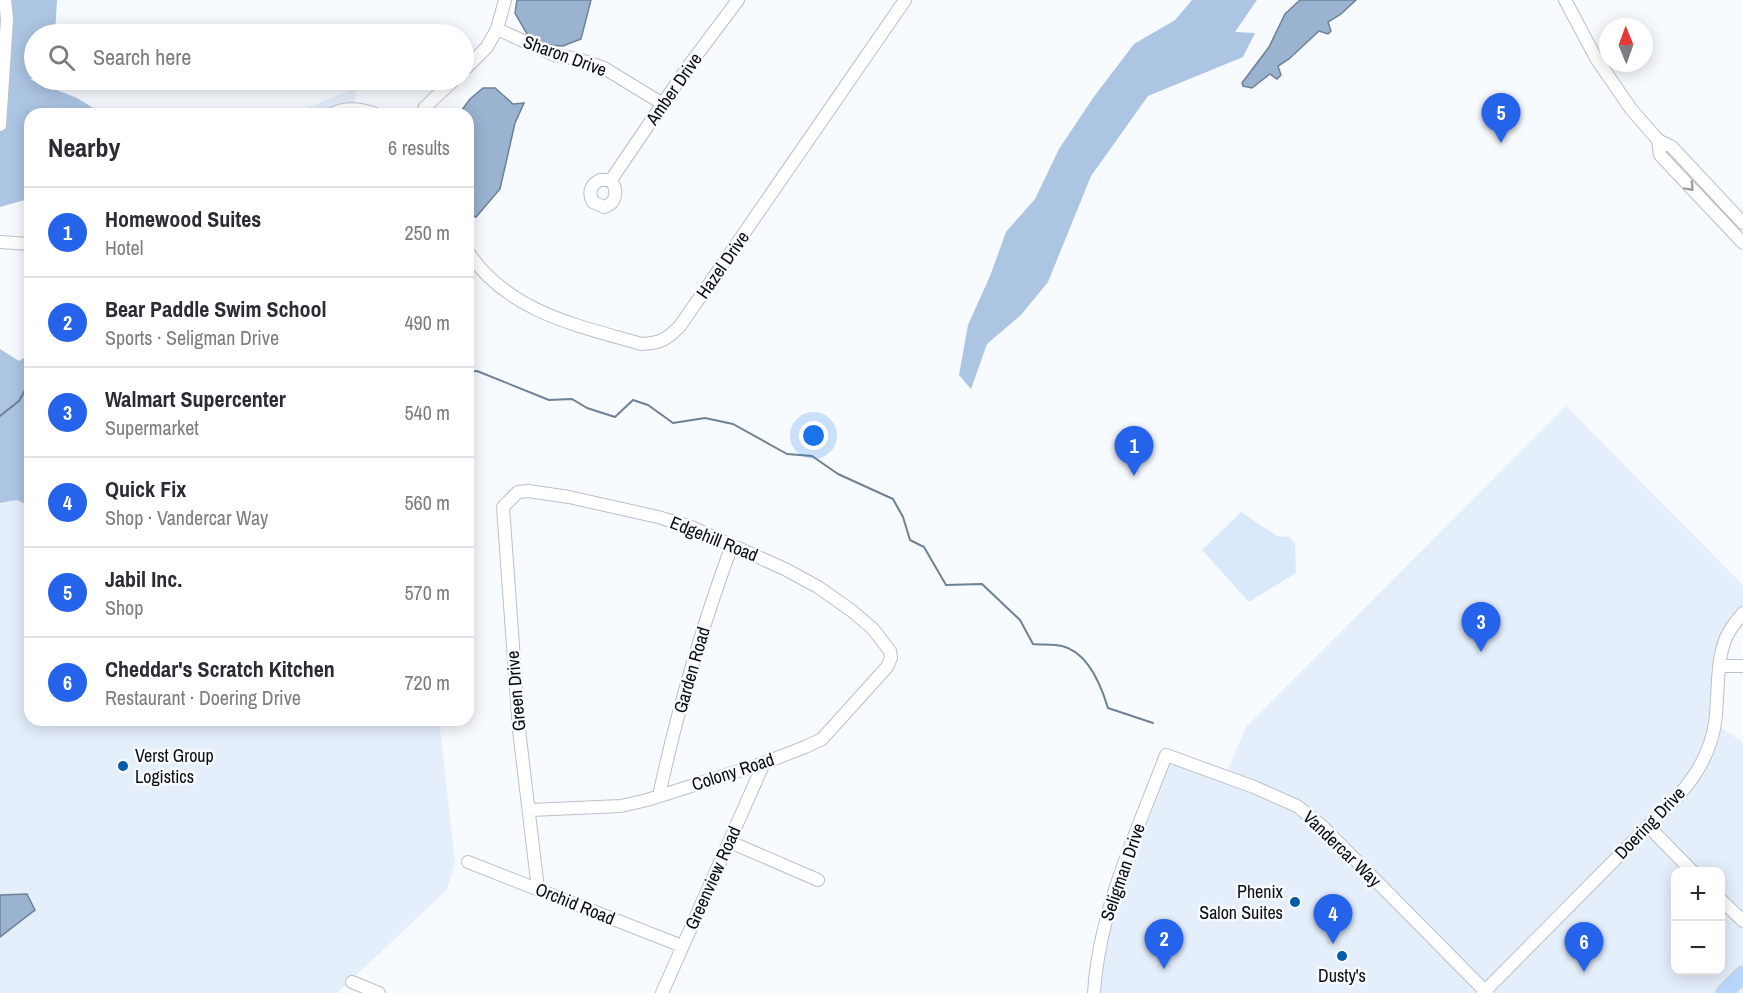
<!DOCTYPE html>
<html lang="en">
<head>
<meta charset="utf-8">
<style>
  :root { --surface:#fff; --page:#f2f2f3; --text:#2b2b33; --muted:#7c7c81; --line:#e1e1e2; --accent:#2563eb }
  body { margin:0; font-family:"Archivo Narrow",sans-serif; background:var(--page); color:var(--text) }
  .controls { position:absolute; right:18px; bottom:18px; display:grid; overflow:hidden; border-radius:12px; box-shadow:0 3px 15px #0003 }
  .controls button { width:54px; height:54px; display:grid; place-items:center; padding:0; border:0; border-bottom:2px solid var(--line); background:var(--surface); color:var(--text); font:30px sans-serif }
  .compass { position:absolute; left:1599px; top:18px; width:54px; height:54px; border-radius:50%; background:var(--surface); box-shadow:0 3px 15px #0003; rotate:359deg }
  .you { position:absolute; left:814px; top:436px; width:21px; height:21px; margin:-15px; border:4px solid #fff; border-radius:50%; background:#1a73e8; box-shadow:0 0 0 9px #1a73e833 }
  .badge { display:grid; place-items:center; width:39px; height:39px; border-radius:50%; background:var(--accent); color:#fff; font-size:20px; font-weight:700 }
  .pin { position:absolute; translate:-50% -50px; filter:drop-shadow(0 2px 3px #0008) }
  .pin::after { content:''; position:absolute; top:32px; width:21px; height:18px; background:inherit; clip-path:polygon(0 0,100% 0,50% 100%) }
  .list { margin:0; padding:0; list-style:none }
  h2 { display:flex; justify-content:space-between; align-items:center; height:78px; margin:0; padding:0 24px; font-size:26px }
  h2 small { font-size:20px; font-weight:400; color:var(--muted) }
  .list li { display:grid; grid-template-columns:39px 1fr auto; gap:18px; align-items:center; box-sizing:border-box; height:90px; padding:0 24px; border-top:2px solid var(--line) }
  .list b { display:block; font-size:22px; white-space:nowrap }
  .list p { margin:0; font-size:20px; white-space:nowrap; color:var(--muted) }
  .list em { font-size:20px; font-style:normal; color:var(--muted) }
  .icon { flex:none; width:33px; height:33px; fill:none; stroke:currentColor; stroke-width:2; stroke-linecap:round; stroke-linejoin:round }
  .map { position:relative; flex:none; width:1743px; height:993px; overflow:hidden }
  .search { position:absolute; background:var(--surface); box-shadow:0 3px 15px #0003; left:24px; top:24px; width:450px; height:66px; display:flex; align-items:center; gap:15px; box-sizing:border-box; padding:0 21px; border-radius:33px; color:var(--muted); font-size:22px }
  .panel { position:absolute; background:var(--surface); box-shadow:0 3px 15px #0003; left:24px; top:108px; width:450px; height:618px; border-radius:18px }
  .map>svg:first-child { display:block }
  .built { fill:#e5effc; fill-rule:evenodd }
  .green { fill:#d9e8fa }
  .forest { fill:#acc5e3 }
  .water { fill:#9ab3d0; stroke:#6f8196; stroke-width:1.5 }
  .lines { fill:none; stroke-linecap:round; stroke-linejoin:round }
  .stream { stroke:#6f8196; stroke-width:2 }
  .minor-casing { stroke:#bac1ca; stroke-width:14 }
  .major-casing { stroke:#d3d3d4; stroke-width:18 }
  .minor { stroke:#fff; stroke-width:12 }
  .major { stroke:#b8d6f9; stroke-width:16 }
  .oneway { stroke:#9d9e9f }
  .poi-dot { fill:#005ba8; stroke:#f7fafe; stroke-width:2 }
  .labels { text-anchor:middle; stroke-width:5; stroke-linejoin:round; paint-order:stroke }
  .street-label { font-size:18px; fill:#0a0d10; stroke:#f7fafe }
  .poi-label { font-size:18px; fill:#0a0d10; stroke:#f7fafe; text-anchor:start }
</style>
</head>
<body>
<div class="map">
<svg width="1743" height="993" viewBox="0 0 1743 993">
  <rect width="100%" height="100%" fill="#f7fafe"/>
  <path class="built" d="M356,88L354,114H292Z
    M1566,406L1743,585V613L1727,634L1715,723L1743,743V993H1094L1099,949L1166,755L1225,776L1246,727ZM1676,872H1720V970H1676Z
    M17,500L30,506V720H439L455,862L447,890L337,993H0V503Z"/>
  <path class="green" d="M1241,512L1277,536L1289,537L1295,543L1296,573L1249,602L1202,550Z"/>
  <path class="forest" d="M0,0H57L55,34H34V72L31,80L77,98L103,114H30V139L26,140L28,199L0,207Z
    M1192,0H1257L1235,32L1255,33L1243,57L1148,96L1091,176L1048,282L1021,315L987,344L971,389L959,375L968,325L990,276L1006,232L1035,199L1059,149L1093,98L1134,44L1175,20Z
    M0,349L19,361L30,354V506L17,500L0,503Z"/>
  <path class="water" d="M517,0H591L581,39L563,46L545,45L527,34L515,13Z
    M1300,0H1356L1341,14L1328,22L1331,31L1328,34L1319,31L1289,59L1278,66L1281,75L1277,79L1270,74L1252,88L1243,86L1242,83L1269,47L1285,14Z
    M483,88H495L513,104L524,103L515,123L500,189L476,217L468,213V114H459L470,99Z
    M27,894L35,910L0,937V895Z"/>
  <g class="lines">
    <path class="stream" d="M468,372L477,371L549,400L572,399L587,408L615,417L633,400L648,405L673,423L705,418L733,424L787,454L812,456L838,474L893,499L903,517L910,540L924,547L946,585L982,584L1020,620L1033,644C1042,645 1053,644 1062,646C1088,652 1101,685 1108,708L1153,723
      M0,416L19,401L30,381"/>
    <g class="minor-casing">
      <path id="minor" d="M1565,0L1596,58L1631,109L1658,140L1672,147L1743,223
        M497,29L554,55L577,59L604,68L663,104
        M464,70L487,47L497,29L505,0
        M332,114C345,107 362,109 376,114
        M422,114L425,107L454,80
        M0,125L7,19L5,0
        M1658,140L1660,155L1743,243
        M600,180H611C618,191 617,203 604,207L593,202C588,193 590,185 600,180Z
        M611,180L687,68L738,0
        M0,242L30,244
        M468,252C508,312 576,325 641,344C661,343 666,340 680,326L905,0
        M1720,666H1743
        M659,796C677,711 702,627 732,545
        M530,810L621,806L647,800L764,763L805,747L822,739L887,667L891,658L890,651L873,629L852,611L818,587L785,569L691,527L658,517L569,497L528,491L518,492L503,507L519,730L538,889
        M1648,826L1693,872
        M730,842L818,880
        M468,862L682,946
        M1720,899L1743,921
        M352,982L379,993
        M662,993L764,763
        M1094,993C1099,910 1137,832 1166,755L1254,787L1297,806L1322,826L1487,993
        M1483,993L1678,796C1696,776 1711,750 1715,723C1719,696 1715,655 1729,632C1733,625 1738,619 1743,613"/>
    </g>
    <g class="major-casing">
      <path id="major" d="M1724,993L1743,974"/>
    </g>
    <use href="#minor" class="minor"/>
    <use href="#major" class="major"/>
  </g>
  <defs><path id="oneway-chevron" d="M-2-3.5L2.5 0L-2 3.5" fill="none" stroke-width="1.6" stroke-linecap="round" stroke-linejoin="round" transform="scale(1.5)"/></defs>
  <use class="oneway" href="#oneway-chevron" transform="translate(1690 187) rotate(47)"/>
  <g class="poi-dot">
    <circle cx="123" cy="766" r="6"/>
    <circle cx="1295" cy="902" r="6"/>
    <circle cx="1342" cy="956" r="6"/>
  </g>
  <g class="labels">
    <g class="street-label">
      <text transform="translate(565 56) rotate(20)" y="6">Sharon Drive</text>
      <text transform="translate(674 89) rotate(-55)" y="6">Amber Drive</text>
      <text transform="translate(723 265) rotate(-55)" y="6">Hazel Drive</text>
      <text transform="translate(714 539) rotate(22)" y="6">Edgehill Road</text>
      <text transform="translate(692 670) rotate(-74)" y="6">Garden Road</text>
      <text transform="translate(516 691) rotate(-95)" y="6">Green Drive</text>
      <text transform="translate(733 772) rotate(-18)" y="6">Colony Road</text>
      <text transform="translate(1650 823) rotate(-46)" y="6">Doering Drive</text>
      <text transform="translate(1342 849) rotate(44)" y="6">Vandercar Way</text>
      <text transform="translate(1123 872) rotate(-71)" y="6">Seligman Drive</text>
      <text transform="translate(713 878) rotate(-66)" y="6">Greenview Road</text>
      <text transform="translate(575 904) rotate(22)" y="6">Orchid Road</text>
    </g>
    <g class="poi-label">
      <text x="135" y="762">Verst Group<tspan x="135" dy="21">Logistics</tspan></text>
      <text x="1283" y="898" text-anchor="end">Phenix<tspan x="1283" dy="21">Salon Suites</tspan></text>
      <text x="1342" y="982" text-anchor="middle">Dusty's</text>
    </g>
  </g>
</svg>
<div class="controls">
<button>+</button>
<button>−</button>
</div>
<svg class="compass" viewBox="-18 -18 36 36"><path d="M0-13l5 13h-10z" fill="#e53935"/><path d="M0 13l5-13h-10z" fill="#7c7c81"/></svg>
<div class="you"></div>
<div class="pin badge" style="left:1134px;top:476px">1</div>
<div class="pin badge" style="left:1164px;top:969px">2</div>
<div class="pin badge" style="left:1481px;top:652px">3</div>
<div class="pin badge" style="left:1333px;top:944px">4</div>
<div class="pin badge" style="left:1501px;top:143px">5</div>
<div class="pin badge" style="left:1584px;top:972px">6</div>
<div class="search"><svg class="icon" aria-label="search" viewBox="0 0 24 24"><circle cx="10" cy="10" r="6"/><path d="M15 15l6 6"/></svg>Search here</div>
<section class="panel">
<h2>Nearby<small>6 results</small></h2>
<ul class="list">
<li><span class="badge">1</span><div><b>Homewood Suites</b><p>Hotel</p></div><em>250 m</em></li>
<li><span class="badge">2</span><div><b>Bear Paddle Swim School</b><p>Sports · Seligman Drive</p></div><em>490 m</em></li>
<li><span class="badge">3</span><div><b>Walmart Supercenter</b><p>Supermarket</p></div><em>540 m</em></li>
<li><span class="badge">4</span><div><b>Quick Fix</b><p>Shop · Vandercar Way</p></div><em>560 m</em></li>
<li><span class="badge">5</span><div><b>Jabil Inc.</b><p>Shop</p></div><em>570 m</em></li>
<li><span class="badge">6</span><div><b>Cheddar's Scratch Kitchen</b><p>Restaurant · Doering Drive</p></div><em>720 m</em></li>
</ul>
</section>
</div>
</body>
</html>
